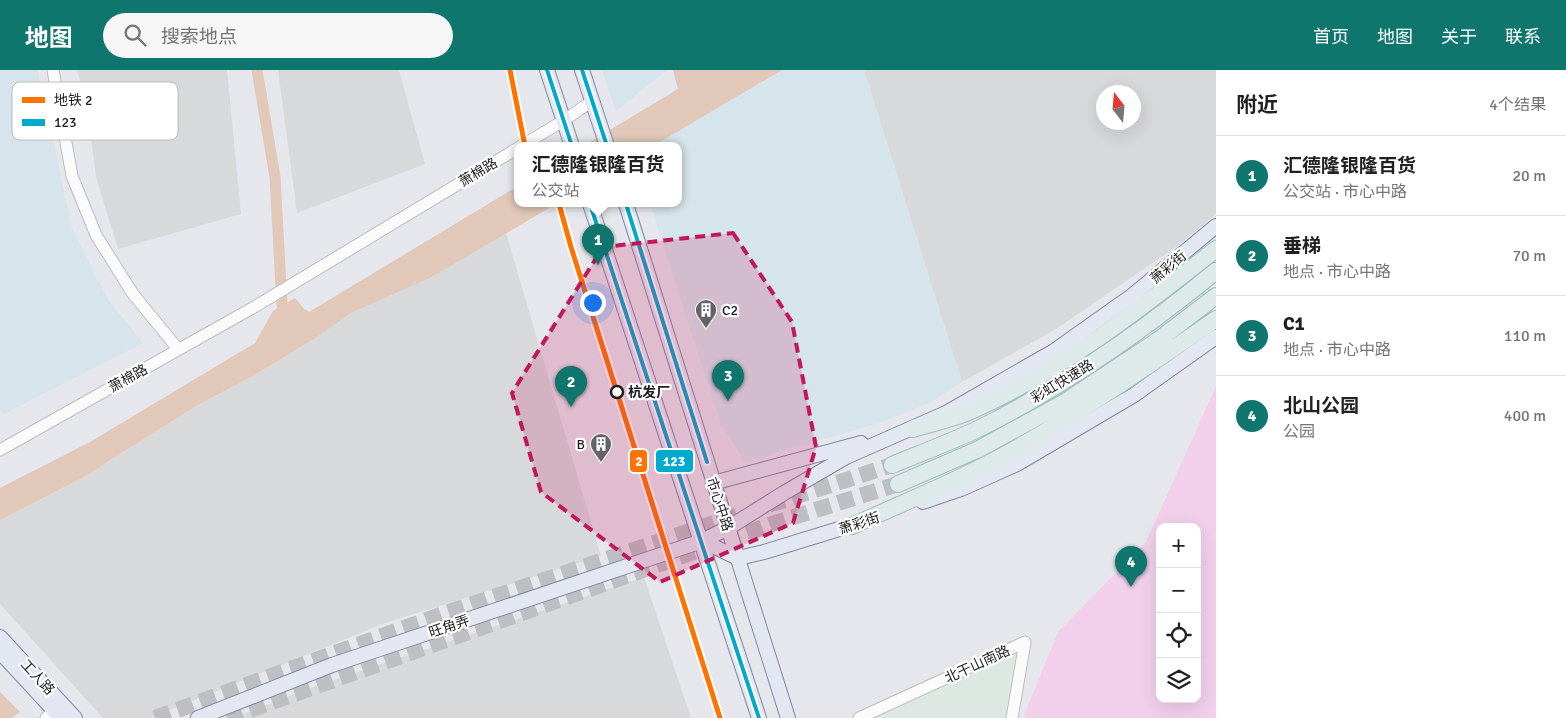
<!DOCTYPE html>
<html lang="zh">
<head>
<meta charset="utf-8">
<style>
  :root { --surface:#fff; --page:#f6f6f6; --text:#202124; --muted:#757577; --line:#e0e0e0; --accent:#0f766e }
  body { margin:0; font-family:Signika,"Noto Sans SC",sans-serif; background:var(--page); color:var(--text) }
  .controls { position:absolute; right:15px; bottom:15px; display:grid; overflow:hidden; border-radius:10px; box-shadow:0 5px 20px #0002 }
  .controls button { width:45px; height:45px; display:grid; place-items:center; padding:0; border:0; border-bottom:1px solid var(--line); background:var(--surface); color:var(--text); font:25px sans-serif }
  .compass { position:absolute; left:1096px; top:15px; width:45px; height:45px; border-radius:50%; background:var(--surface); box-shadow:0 5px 20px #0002; rotate:344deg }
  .you { position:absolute; left:592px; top:232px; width:18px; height:18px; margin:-12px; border:4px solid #fff; border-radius:50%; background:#1a73e8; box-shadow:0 0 0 8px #1a73e833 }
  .badge { display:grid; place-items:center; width:32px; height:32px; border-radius:50%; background:var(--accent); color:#fff; font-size:16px; font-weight:700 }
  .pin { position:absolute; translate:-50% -41px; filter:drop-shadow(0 1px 2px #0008) }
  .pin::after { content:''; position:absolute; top:26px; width:18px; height:15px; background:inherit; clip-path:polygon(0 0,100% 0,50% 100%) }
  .popup { position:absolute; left:514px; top:72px; width:168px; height:65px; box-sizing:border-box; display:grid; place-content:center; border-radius:10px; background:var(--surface); filter:drop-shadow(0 1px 4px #0005); font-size:16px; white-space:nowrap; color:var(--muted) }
  .popup b { font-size:19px; color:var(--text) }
  .popup::after { content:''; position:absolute; left:50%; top:100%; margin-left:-10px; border:10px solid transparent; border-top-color:var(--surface) }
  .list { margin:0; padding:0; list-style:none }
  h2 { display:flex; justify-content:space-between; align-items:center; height:65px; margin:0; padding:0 20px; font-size:21px }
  h2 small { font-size:16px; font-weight:400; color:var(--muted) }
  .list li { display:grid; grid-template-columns:32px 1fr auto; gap:15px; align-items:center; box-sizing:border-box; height:80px; padding:0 20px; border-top:1px solid var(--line) }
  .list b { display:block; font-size:19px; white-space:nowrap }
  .list p { margin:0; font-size:16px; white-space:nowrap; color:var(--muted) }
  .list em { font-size:16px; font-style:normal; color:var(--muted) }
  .icon { flex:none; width:28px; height:28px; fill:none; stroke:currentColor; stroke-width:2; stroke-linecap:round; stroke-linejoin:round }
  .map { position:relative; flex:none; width:1216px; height:648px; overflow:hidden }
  header { display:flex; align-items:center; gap:30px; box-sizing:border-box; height:70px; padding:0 25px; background:var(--accent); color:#fff }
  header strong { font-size:24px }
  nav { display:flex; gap:28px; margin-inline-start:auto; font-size:18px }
  .search { width:350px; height:45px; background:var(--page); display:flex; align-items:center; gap:12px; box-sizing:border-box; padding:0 18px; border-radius:28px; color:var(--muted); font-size:19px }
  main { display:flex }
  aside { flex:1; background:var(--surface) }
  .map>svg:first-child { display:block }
  .residential { fill:#d8d9db; fill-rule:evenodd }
  .commercial { fill:#d6e5eb }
  .industrial { fill:#dde8e3 }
  .park { fill:#f2d0eb; fill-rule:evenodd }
  .water { fill:#e1c8b8 }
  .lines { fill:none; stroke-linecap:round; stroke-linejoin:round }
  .canal { stroke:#e1c8b8; stroke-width:11 }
  .highway-tunnel { stroke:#bebfc3; stroke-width:16; stroke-dasharray:16 8; stroke-linecap:butt }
  .minor-casing { stroke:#bdbdbf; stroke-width:13 }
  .major-casing { stroke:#8287a2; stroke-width:16 }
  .highway-casing { stroke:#9bc0bd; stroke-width:18 }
  .minor { stroke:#fbfbfc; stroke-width:11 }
  .major { stroke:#e3e7f1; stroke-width:14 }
  .highway { stroke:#deeaea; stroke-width:16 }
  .bus-1-casing { stroke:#fff; stroke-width:8 }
  .bus-1 { stroke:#00a9ce; stroke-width:4 }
  .metro-1-casing { stroke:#fff; stroke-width:9 }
  .metro-1 { stroke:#ff7300; stroke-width:5 }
  .marked { fill:#c2185b; fill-opacity:0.2; stroke:#c2185b; stroke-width:4; stroke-dasharray:10 6; stroke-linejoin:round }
  .stop-dot { fill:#fff; stroke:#1e1e1e; stroke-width:2.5 }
  .labels { text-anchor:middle; stroke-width:4.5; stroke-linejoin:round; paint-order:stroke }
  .street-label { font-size:14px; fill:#1e1e1e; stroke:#fff }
  .poi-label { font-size:14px; fill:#1e1e1e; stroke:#fff; text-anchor:start }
  .stop-label { font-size:14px; font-weight:bold; fill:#1e1e1e; stroke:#fff; text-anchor:start }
  .key { fill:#fff; stroke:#bcbcbc; stroke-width:1 }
  .key-label { font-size:14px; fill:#1e1e1e }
  .line-badge { stroke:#fff; stroke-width:2 }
  .badge-label { font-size:14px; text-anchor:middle; font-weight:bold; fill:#fff }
</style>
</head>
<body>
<header>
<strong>地图</strong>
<div class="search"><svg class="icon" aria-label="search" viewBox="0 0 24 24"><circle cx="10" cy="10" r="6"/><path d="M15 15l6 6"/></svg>搜索地点</div>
<nav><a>首页</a><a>地图</a><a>关于</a><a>联系</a></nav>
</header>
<main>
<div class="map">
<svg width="1216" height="648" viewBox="0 0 1216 648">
  <rect width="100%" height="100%" fill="#e6e7ec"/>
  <path class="residential" d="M77,0H227L241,144L118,179L96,107L87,37Z
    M278,0H399L425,94L297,143Z
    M864,0H1216V144L1176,177L1056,259L962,312ZM1134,22V52H1104V22Z
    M506,163L601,486L388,552L150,648H103L0,534V450L82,408L196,336L251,307L314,269L351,243L430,208Z
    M644,507L691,648H233L305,620L387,592Z"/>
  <path class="commercial" d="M0,0H38L72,158L109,231L143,273L4,344L0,340Z
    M602,0H667L616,41Z
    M767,0H864L962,312L933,331L879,353L745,392L721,354L650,134H678V76H635Z"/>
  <path class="industrial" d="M1025,572L1012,648H861Z"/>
  <path class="park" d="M1216,316V648H1025V643L1058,562L1146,472ZM1160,457H1197V629H1160Z"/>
  <path class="water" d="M673,0H782L653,76H583L678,19Z
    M518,116V134H556L430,208L351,243L314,269L251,307L196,336L82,408L0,450V418L90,372L255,273L273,241L295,228L304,239L309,242Z
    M0,622L20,642L12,648H0Z"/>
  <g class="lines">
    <path class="canal" d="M257,0L275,107L282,235"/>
    <path class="highway-tunnel" d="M769,435L892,395
      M155,648L446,543L738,445
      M227,648L775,453L898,414"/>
    <g class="minor-casing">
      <path id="minor" d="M53,0L72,106L96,165L133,224L178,279
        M521,76L563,51L592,31
        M0,380L256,236L518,78
        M46,648L54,641
        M859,648L1025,572L1012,648"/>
    </g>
    <g class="major-casing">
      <path id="major" d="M547,0L572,76
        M582,0L607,76
        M590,134L759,648
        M626,134L788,648
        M713,413L861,373
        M923,432L961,419L1017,394L1134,325L1216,267
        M702,471L738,488L764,482L862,452
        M0,567L75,648
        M0,582L61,648
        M198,648L332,595L702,471L728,458L784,423L846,387L946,343L1054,281L1133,225L1216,156"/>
    </g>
    <g class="highway-casing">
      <path id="highway" d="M913,359C932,353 953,349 971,341C1061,301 1139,240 1216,179
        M892,395C921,383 951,372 980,358C1065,316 1143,261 1216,201
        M898,414L979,379L1065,332L1157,271L1216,226
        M852,456C904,432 958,411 1008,383C1080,343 1148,296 1216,249"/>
    </g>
    <use href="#minor" class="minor"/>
    <use href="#major" class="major"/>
    <use href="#highway" class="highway"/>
    <g class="bus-1-casing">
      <path id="bus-1" d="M547,0L572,76
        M582,0L607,76
        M590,134L759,648
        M626,134L707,392"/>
    </g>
    <use href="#bus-1" class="bus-1"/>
    <g class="metro-1-casing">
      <path id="metro-1" d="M510,0L525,76
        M559,134L571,177L720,648"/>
    </g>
    <use href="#metro-1" class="metro-1"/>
  </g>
  <path class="marked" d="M733,163L792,252L816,377L793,453L660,512L541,422L512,323L603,177Z"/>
  <defs>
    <g id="building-pin" transform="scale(1.125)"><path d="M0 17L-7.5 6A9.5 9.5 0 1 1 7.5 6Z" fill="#646466" stroke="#fff"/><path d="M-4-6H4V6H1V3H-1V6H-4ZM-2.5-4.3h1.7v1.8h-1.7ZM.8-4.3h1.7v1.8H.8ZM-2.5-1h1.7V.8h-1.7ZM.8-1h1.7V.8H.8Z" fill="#fff"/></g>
  </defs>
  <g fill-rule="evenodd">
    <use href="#building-pin" x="706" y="240"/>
    <use href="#building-pin" x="601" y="374"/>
  </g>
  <circle class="stop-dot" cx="617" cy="322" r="6"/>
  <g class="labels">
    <g class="street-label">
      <text transform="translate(478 102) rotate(-31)" y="5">萧棉路</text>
      <text transform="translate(1168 197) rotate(-40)" y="5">萧彩街</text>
      <text transform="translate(128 308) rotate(-29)" y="5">萧棉路</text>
      <text transform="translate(1062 311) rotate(-31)" y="5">彩虹快速路</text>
      <text transform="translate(720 434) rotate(72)" y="5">市心中路</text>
      <text transform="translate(859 453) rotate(-18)" y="5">萧彩街</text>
      <text transform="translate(449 556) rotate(-19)" y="5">旺角弄</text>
      <text transform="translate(977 594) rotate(-25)" y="5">北干山南路</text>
      <text transform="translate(38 607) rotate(47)" y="5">工人路</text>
    </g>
    <g class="poi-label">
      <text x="722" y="245">C2</text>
      <text x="585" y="379" text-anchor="end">B</text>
    </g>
    <g class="stop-label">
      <text x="628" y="327">杭发厂</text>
    </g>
  </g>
  <rect x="12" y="12" width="166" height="58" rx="8" class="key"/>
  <rect x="22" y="27" width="23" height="6" fill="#ff7300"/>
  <rect x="22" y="49" width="23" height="7" fill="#00a9ce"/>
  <g class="key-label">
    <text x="54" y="35">地铁 2</text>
    <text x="54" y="57">123</text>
  </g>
  <g class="line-badge">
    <rect x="655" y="379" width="39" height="24" rx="5" fill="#00a9ce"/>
    <rect x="629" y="379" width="19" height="24" rx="5" fill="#ff7300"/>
  </g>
  <g class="badge-label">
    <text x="674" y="396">123</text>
    <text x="639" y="396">2</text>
  </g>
</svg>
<div class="controls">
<button>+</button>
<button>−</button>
<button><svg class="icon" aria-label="locate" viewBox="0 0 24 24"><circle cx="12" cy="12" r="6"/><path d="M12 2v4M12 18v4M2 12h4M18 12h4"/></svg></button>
<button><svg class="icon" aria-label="layers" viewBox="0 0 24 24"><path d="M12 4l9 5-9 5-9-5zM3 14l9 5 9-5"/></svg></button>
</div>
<svg class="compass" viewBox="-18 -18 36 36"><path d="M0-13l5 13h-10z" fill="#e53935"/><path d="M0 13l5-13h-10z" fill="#757577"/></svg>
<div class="you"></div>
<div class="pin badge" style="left:598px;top:195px">1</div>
<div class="popup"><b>汇德隆银隆百货</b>公交站</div>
<div class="pin badge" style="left:571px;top:337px">2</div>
<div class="pin badge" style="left:728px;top:331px">3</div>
<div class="pin badge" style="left:1131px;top:517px">4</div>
</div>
<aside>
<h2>附近<small>4个结果</small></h2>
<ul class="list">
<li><span class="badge">1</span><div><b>汇德隆银隆百货</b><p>公交站 · 市心中路</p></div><em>20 m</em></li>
<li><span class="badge">2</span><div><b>垂梯</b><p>地点 · 市心中路</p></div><em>70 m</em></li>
<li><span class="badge">3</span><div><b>C1</b><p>地点 · 市心中路</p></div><em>110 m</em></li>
<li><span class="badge">4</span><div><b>北山公园</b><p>公园</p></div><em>400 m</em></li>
</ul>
</aside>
</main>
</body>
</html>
